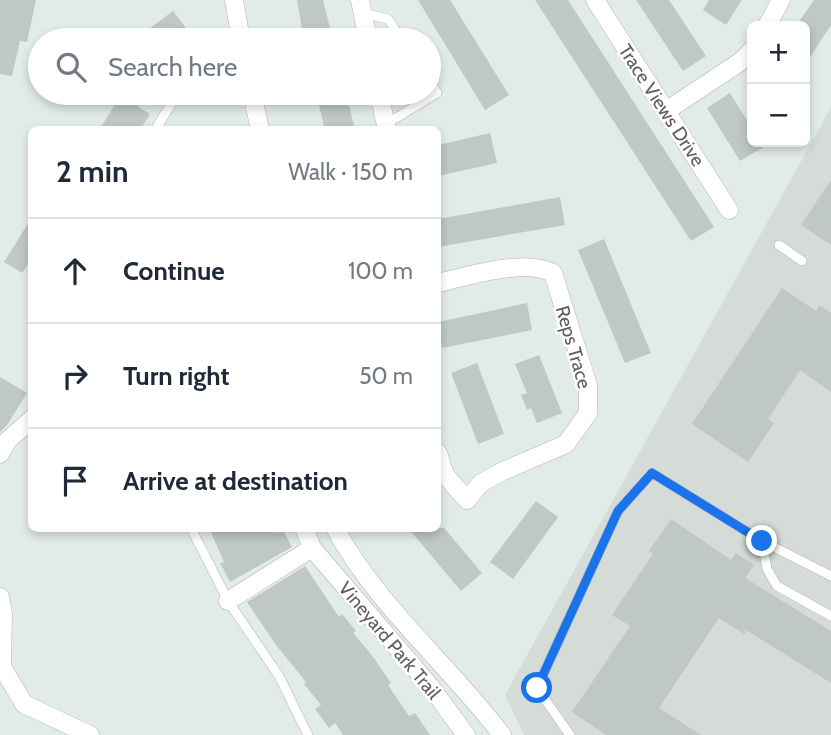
<!DOCTYPE html>
<html lang="en">
<head>
<meta charset="utf-8">
<style>
  :root { --surface:#fff; --page:#f2f2f3; --text:#1f2937; --muted:#747a83; --line:#e0e1e3 }
  body { margin:0; font-family:Cabin,sans-serif; background:var(--page); color:var(--text) }
  .controls { position:absolute; right:21px; top:21px; display:grid; overflow:hidden; border-radius:10px; box-shadow:0 4px 10px #0003 }
  .controls button { width:63px; height:63px; display:grid; place-items:center; padding:0; border:0; border-bottom:2px solid var(--line); background:var(--surface); color:var(--text); font:35px sans-serif }
  .stop { position:absolute; width:21px; height:21px; margin:-16px; border:5px solid #1a73e8; border-radius:50%; background:#fff }
  .stop.end { background:#1a73e8; border-color:#fff; box-shadow:0 2px 7px #0008 }
  .list { margin:0; padding:0; list-style:none }
  h2 { display:flex; justify-content:space-between; align-items:center; height:91px; margin:0; padding:0 28px; font-size:30px }
  h2 small { font-size:23px; font-weight:400; color:var(--muted) }
  .list li { display:grid; grid-template-columns:46px 1fr auto; gap:21px; align-items:center; box-sizing:border-box; height:105px; padding:0 28px; border-top:2px solid var(--line) }
  .list b { display:block; font-size:26px; white-space:nowrap }
  .list em { font-size:23px; font-style:normal; color:var(--muted) }
  .icon { flex:none; width:38px; height:38px; fill:none; stroke:currentColor; stroke-width:2; stroke-linecap:round; stroke-linejoin:round }
  .map { position:relative; flex:none; width:831px; height:735px; overflow:hidden }
  .search { position:absolute; background:var(--surface); box-shadow:0 4px 10px #0003; left:28px; top:28px; width:413px; height:77px; display:flex; align-items:center; gap:18px; box-sizing:border-box; padding:0 24px; border-radius:38px; color:var(--muted); font-size:26px }
  .panel { position:absolute; background:var(--surface); box-shadow:0 4px 10px #0003; left:28px; top:126px; width:413px; height:406px; border-radius:10px }
  .map>svg:first-child { display:block }
  .industrial { fill:#d5dbd6 }
  .building { fill:#bfc8c2 }
  .lines { fill:none; stroke-linecap:round; stroke-linejoin:round }
  .lane-casing { stroke:#b7b0b5; stroke-width:10 }
  .street-casing { stroke:#b7b0b5; stroke-width:19 }
  .lane { stroke:#fff; stroke-width:9 }
  .street { stroke:#fff; stroke-width:18 }
  .route { stroke:#1a73e8; stroke-width:9 }
  .labels { text-anchor:middle; stroke-width:5; stroke-linejoin:round; paint-order:stroke }
  .street-label { font-size:19px; fill:#625b60; stroke:#fff }
</style>
</head>
<body>
<div class="map">
<svg width="831" height="735" viewBox="0 0 831 735">
  <rect width="100%" height="100%" fill="#e2ece6"/>
  <path class="industrial" d="M831,107V735H524L505,695Z"/>
  <path class="building" d="M0,0H36L27,42L20,41L12,76L0,74Z
    M297,0H323L333,40H304Z
    M418,0H450L509,95L485,110Z
    M535,0H568L714,227L691,241Z
    M636,0H669L706,56L683,71Z
    M709,0H742L726,25L703,10Z
    M814,0H831V25L805,65V26H796Z
    M173,11L195,40H157L149,29Z
    M122,93H150L138,107L150,114L140,130H99Z
    M316,93H346L355,130H325Z
    M730,93L752,128V142H772L740,161L707,108Z
    M490,133L497,163L438,176V145Z
    M831,180V245L801,225Z
    M560,197L565,225L438,247V219Z
    M32,217V258L22,273L4,262Z
    M604,239L651,353L625,363L578,250Z
    M782,288L816,311L819,305L831,313V392L800,370L768,419L774,423L748,462L692,424Z
    M527,303L532,330L442,348L438,322Z
    M539,355L562,413L537,423L531,408L527,410L521,395L527,393L515,364Z
    M477,363L504,434L478,444L451,373Z
    M0,377L27,393L7,425L0,432Z
    M536,501L558,517L513,579L490,562Z
    M671,519L731,560L736,553L754,565L745,578L831,631V683L746,630L744,634L719,618L659,708L701,735H606L572,712L630,626L612,615L653,554L649,551Z
    M209,528H275L277,533L283,530L292,547L230,582L220,563L224,562Z
    M408,528H444L482,573L461,591Z
    M305,566L339,617L342,614L356,631L353,633L371,654L391,683L388,685L409,716L415,713L430,735H343L335,723L329,728L315,709L321,705L304,684L306,682L276,645L247,602Z"/>
  <g class="lines">
    <g class="lane-casing">
      <path id="lane" d="M363,13L388,19L402,40
        M386,124L437,93L429,81
        M155,130L178,93
        M779,245L802,261
        M191,528L228,601L279,676L308,735
        M762,541L767,569L777,586L831,616
        M570,735L537,688L618,511L652,473L762,541L831,576"/>
    </g>
    <g class="street-casing">
      <path id="street" d="M234,0L241,40
        M360,0L368,40
        M595,0L729,210
        M767,26L781,0
        M252,93L260,130
        M379,93L387,130
        M666,111L740,62L752,50
        M438,283C468,276 525,258 553,273L588,385V413L566,444L503,471L481,483L467,500L445,475L438,453
        M0,454L8,440L32,419
        M304,528L312,548L430,686L466,735
        M335,528C377,606 449,665 502,735
        M0,597L3,613L2,667L24,704L90,735
        M228,601L312,548"/>
    </g>
    <use href="#lane" class="lane"/>
    <use href="#street" class="street"/>
  </g>
  <g class="lines">
    <path class="route" d="M537,688L618,511L652,473L762,541"/>
  </g>
  <g class="labels">
    <g class="street-label">
      <text transform="translate(662 105) rotate(57)" y="7">Trace Views Drive</text>
      <text transform="translate(574 347) rotate(74)" y="7">Reps Trace</text>
      <text transform="translate(390 640) rotate(50)" y="7">Vineyard Park Trail</text>
    </g>
  </g>
</svg>
<div class="controls">
<button>+</button>
<button>−</button>
</div>
<div class="stop" style="left:537px;top:688px"></div>
<div class="stop end" style="left:762px;top:541px"></div>
<div class="search"><svg class="icon" aria-label="search" viewBox="0 0 24 24"><circle cx="10" cy="10" r="6"/><path d="M15 15l6 6"/></svg>Search here</div>
<section class="panel">
<h2>2 min<small>Walk · 150 m</small></h2>
<ul class="list">
<li><svg class="icon" aria-label="ahead" viewBox="0 0 24 24"><path d="M12 20V5M6 11l6-6 6 6"/></svg><div><b>Continue</b></div><em>100 m</em></li>
<li><svg class="icon" aria-label="right" viewBox="0 0 24 24"><path d="M7 20v-9h11M14 6l5 5-5 5"/></svg><div><b>Turn right</b></div><em>50 m</em></li>
<li><svg class="icon" aria-label="arrive" viewBox="0 0 24 24"><path d="M6 21V4h12l-3 4 3 4H6"/></svg><div><b>Arrive at destination</b></div></li>
</ul>
</section>
</div>
</body>
</html>
